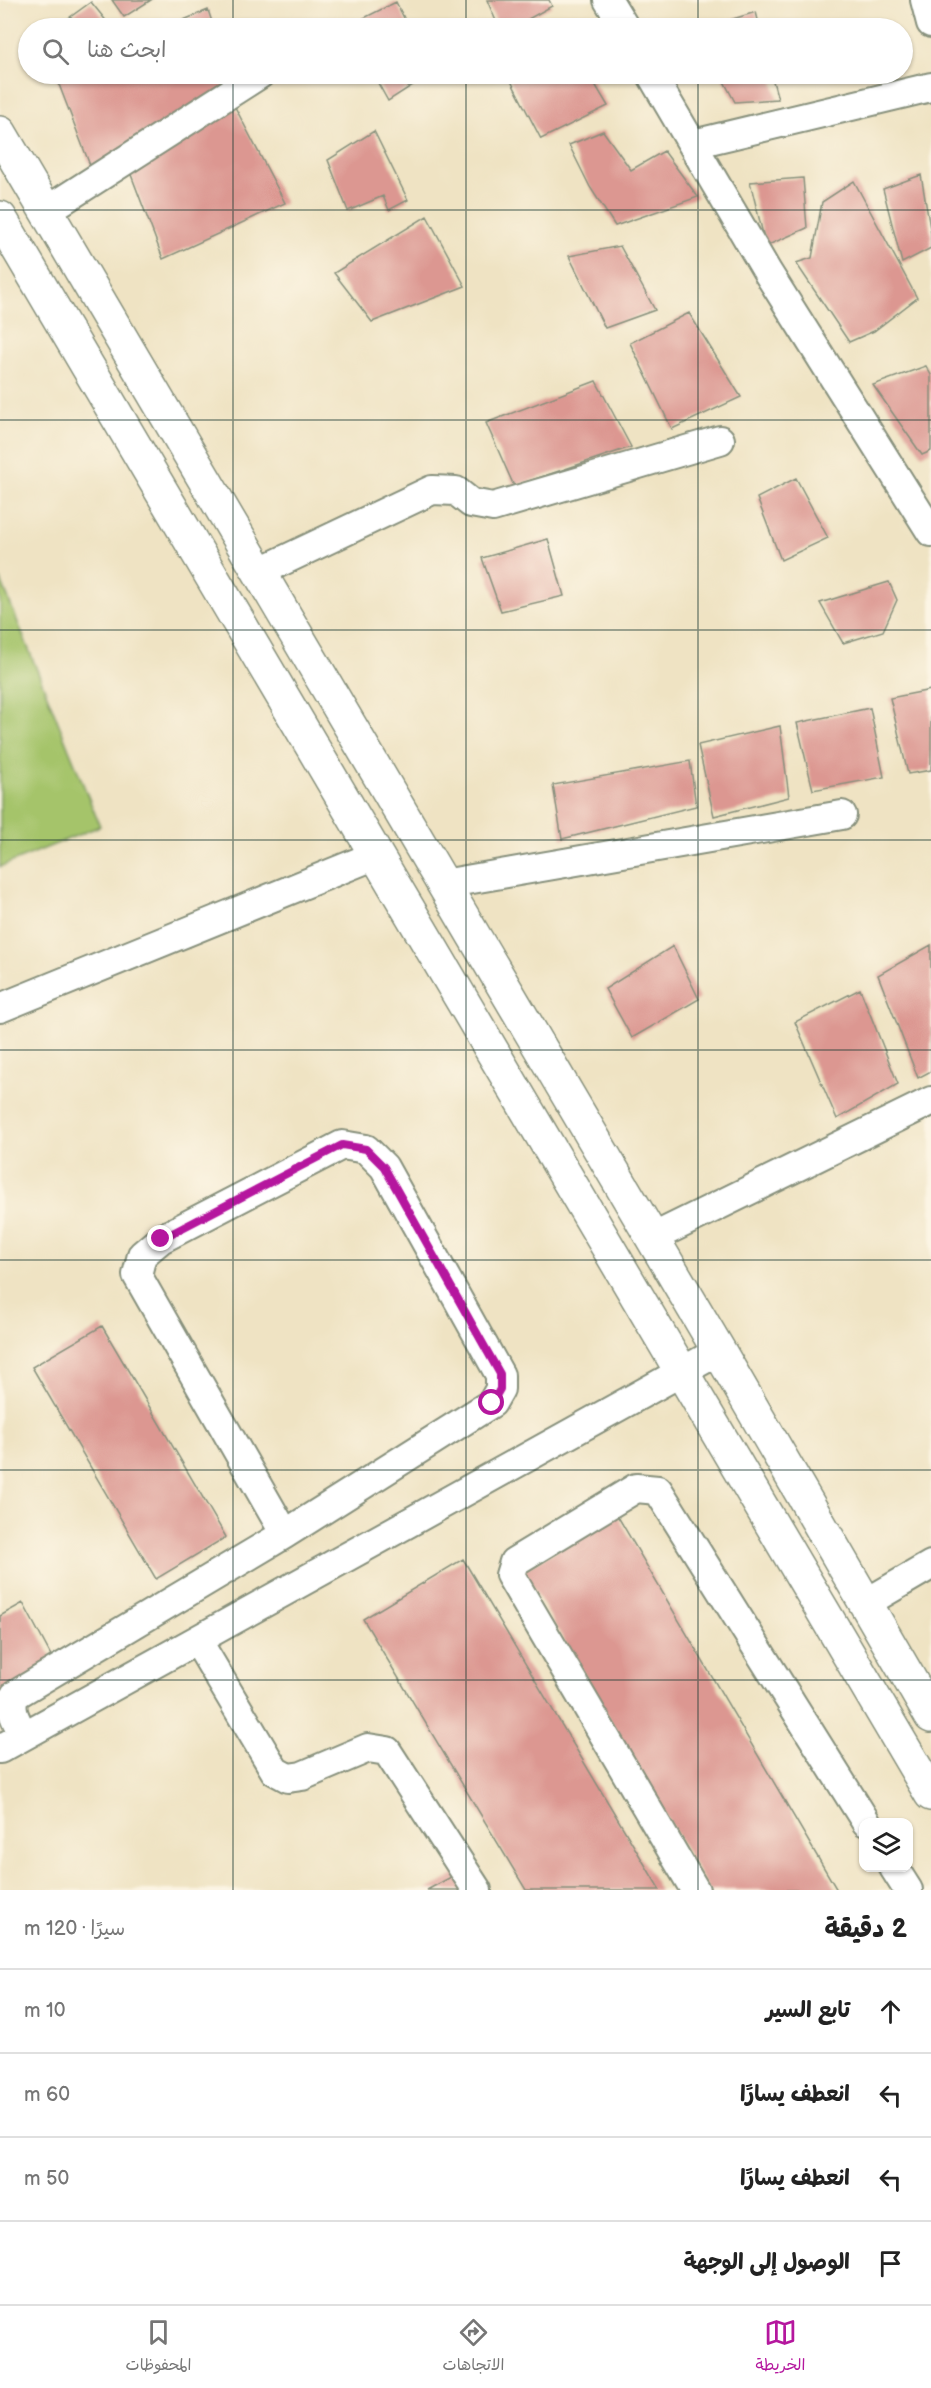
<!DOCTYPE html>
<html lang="ar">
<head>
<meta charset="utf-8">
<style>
  :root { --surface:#fff; --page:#f6f6f6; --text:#222; --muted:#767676; --line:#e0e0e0; --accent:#b5179e }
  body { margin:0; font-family:"Balsamiq Sans","Playpen Sans Arabic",sans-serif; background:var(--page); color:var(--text); direction:rtl }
  .controls { position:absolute; right:18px; bottom:18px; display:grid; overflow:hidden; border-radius:12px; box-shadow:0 2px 4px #0004 }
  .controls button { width:54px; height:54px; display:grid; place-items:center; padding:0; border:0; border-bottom:2px solid var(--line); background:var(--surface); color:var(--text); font:30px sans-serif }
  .stop { position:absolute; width:18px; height:18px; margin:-14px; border:4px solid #b5179e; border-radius:50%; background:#fff }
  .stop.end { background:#b5179e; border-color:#fff; box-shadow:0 2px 6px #0008 }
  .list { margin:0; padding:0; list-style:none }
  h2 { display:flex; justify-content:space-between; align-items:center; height:78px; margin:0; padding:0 24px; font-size:26px }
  h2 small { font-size:20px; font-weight:400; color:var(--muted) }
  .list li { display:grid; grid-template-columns:39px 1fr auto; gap:18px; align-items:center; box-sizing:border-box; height:84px; padding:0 24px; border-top:2px solid var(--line) }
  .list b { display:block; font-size:22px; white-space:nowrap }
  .list em { font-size:20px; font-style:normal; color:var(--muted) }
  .icon { flex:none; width:33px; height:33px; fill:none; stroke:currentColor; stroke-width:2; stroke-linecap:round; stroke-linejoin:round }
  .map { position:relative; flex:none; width:931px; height:1890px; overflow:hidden; direction:ltr }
  .search { position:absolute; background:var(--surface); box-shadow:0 2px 4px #0004; left:18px; right:18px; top:18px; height:66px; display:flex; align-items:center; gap:15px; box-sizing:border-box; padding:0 21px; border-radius:33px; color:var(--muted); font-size:22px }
  .sheet { height:414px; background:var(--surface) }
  nav { display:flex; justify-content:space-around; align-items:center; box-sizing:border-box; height:84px; border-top:2px solid var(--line); background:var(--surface); font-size:16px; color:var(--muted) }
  nav a { display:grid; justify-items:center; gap:3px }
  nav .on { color:var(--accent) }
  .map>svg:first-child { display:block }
  .green { fill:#a5c46b; stroke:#628050; stroke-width:1.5 }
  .building { fill:#dc9791 }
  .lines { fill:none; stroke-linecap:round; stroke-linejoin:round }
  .minor-casing { stroke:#87907c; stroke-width:32 }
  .highway-casing { stroke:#87907c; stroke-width:36 }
  .minor { stroke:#fff; stroke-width:28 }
  .highway { stroke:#fff; stroke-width:33 }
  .route { stroke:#b5179e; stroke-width:8 }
  .grid { fill:none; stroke:#1f3d34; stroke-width:1.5; stroke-opacity:0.55 }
</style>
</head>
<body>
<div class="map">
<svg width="931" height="1890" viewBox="0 0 931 1890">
  <rect width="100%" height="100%" fill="#fcf5e5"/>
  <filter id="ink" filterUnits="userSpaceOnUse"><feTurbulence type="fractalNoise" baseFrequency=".0167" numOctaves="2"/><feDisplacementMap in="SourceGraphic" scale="12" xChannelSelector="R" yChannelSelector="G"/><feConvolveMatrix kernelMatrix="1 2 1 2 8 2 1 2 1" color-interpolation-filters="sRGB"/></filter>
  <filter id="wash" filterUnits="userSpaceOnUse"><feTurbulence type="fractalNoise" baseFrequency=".008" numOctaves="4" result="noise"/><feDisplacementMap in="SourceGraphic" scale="24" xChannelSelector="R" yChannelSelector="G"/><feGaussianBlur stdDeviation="1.35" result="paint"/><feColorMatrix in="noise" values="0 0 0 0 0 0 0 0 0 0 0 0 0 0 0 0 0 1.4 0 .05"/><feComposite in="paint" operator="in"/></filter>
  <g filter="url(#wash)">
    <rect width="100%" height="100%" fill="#efe3c3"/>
    <path class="green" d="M0,578L100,826L0,867Z"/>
    <g id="blocks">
      <path class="building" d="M112,0H151L124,17Z
        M487,0H549L552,6L512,28H499Z
        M91,2L112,28H55Z
        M396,2L409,28H348L346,27Z
        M208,10L214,28H164Z
        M756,12L760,28H703Z
        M55,74H230L234,84L91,168Z
        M373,74H430L388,101Z
        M516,74H589L608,106L541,139L509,77Z
        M720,74H771L778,99L735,102Z
        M235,107L285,203L163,259L130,172Z
        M374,131L408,200L389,210L383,196L348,211L328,160Z
        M603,131L631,170L664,151L698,197L615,226L590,187L569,145Z
        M921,175L931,234V248L902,263L883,189Z
        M803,178L807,228L766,246L750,182Z
        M854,181L917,298L874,331L849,342L796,263L812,258L822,202Z
        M427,216L465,286L372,322L334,273Z
        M620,246L655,310L605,328L569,256Z
        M689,313L741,397L672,429L630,343Z
        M926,366L931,375V451L922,455L873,385Z
        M596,381L631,447L514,486L486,423Z
        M796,478L828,538L781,560L757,498Z
        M548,539L564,596L501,611L482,558Z
        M889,582L897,600L883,631L843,643L820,603Z
        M931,690V770L908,774L890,698Z
        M870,708L884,777L813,790L797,723Z
        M780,726L789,797L714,816L698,745Z
        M690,761L696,806L562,839L553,785Z
        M931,945V1071L918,1078L878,975Z
        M673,946L699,999L632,1038L605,989Z
        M860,989L898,1084L837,1119L795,1022Z
        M102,1326L226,1537L156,1579L32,1367Z
        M617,1515L837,1890H709L523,1570Z
        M463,1559L660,1890H526L363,1619Z
        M23,1603L56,1665L0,1695V1616Z
        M462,1871L473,1890H427Z"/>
    </g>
  </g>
  <g filter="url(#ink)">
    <use href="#blocks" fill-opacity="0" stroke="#87907c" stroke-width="1.5"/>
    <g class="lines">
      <g class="minor-casing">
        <path id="minor" d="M608,0L625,28
          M925,0L931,23
          M651,74L768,273L931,532
          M693,144L931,87
          M46,211L260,74
          M259,572L432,490L456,491L471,503L493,507L720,440
          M443,884L842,815
          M0,1008L376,855
          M342,1145L366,1149L384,1167L500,1375V1389L492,1403L285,1534L137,1275L142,1255L161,1239Z
          M652,1238L931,1101
          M866,1603L931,1565
          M197,1640L275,1771L288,1778L302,1776L368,1748L387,1751L477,1890
          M24,1735C17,1722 8,1710 15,1695L285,1534
          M0,1749L719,1351
          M894,1868L908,1890
          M695,1890L510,1575L514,1562L636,1488L658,1490L866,1822"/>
      </g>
      <g class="highway-casing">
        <path id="highway" d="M0,133L719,1351L931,1716
          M0,218L931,1794"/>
      </g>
      <use href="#minor" class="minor"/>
      <use href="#highway" class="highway"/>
    </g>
  </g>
  <g class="lines" filter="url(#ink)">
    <path class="route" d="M161,1239L342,1145L366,1149L384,1167L500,1374V1389L492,1403"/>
  </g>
  <path class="grid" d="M233,0V28M466,0V28M698,0V28M233,74V1890M466,74V1890M698,74V1890M0,210H931M0,420H931M0,630H931M0,840H931M0,1050H931M0,1260H931M0,1470H931M0,1680H931"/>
</svg>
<div class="controls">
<button><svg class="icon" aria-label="layers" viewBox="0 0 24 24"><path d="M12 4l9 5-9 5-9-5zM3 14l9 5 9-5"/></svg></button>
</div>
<div class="stop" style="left:492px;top:1403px"></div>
<div class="stop end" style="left:161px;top:1239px"></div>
<div class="search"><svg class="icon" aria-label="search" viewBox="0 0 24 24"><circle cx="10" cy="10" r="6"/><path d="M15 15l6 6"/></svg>ابحث هنا</div>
</div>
<section class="sheet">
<h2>2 دقيقة<small>سيرًا · 120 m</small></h2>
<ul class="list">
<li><svg class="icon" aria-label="ahead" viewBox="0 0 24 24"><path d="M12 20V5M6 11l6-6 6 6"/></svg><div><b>تابع السير</b></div><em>10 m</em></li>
<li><svg class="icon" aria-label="left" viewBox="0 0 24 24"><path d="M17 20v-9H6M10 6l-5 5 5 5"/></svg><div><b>انعطف يسارًا</b></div><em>60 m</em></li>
<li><svg class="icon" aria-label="left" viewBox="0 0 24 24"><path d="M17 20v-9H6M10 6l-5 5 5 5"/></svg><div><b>انعطف يسارًا</b></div><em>50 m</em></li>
<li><svg class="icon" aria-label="arrive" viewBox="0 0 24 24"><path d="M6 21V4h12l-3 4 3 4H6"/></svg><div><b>الوصول إلى الوجهة</b></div></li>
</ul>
</section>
<nav>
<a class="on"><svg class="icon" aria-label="map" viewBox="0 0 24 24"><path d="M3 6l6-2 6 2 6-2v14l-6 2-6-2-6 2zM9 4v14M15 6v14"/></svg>الخريطة</a>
<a><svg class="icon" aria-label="directions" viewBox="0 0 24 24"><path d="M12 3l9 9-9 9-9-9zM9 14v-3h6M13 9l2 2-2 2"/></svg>الاتجاهات</a>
<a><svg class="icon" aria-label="saved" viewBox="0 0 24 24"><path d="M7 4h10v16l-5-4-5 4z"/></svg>المحفوظات</a>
</nav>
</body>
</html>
